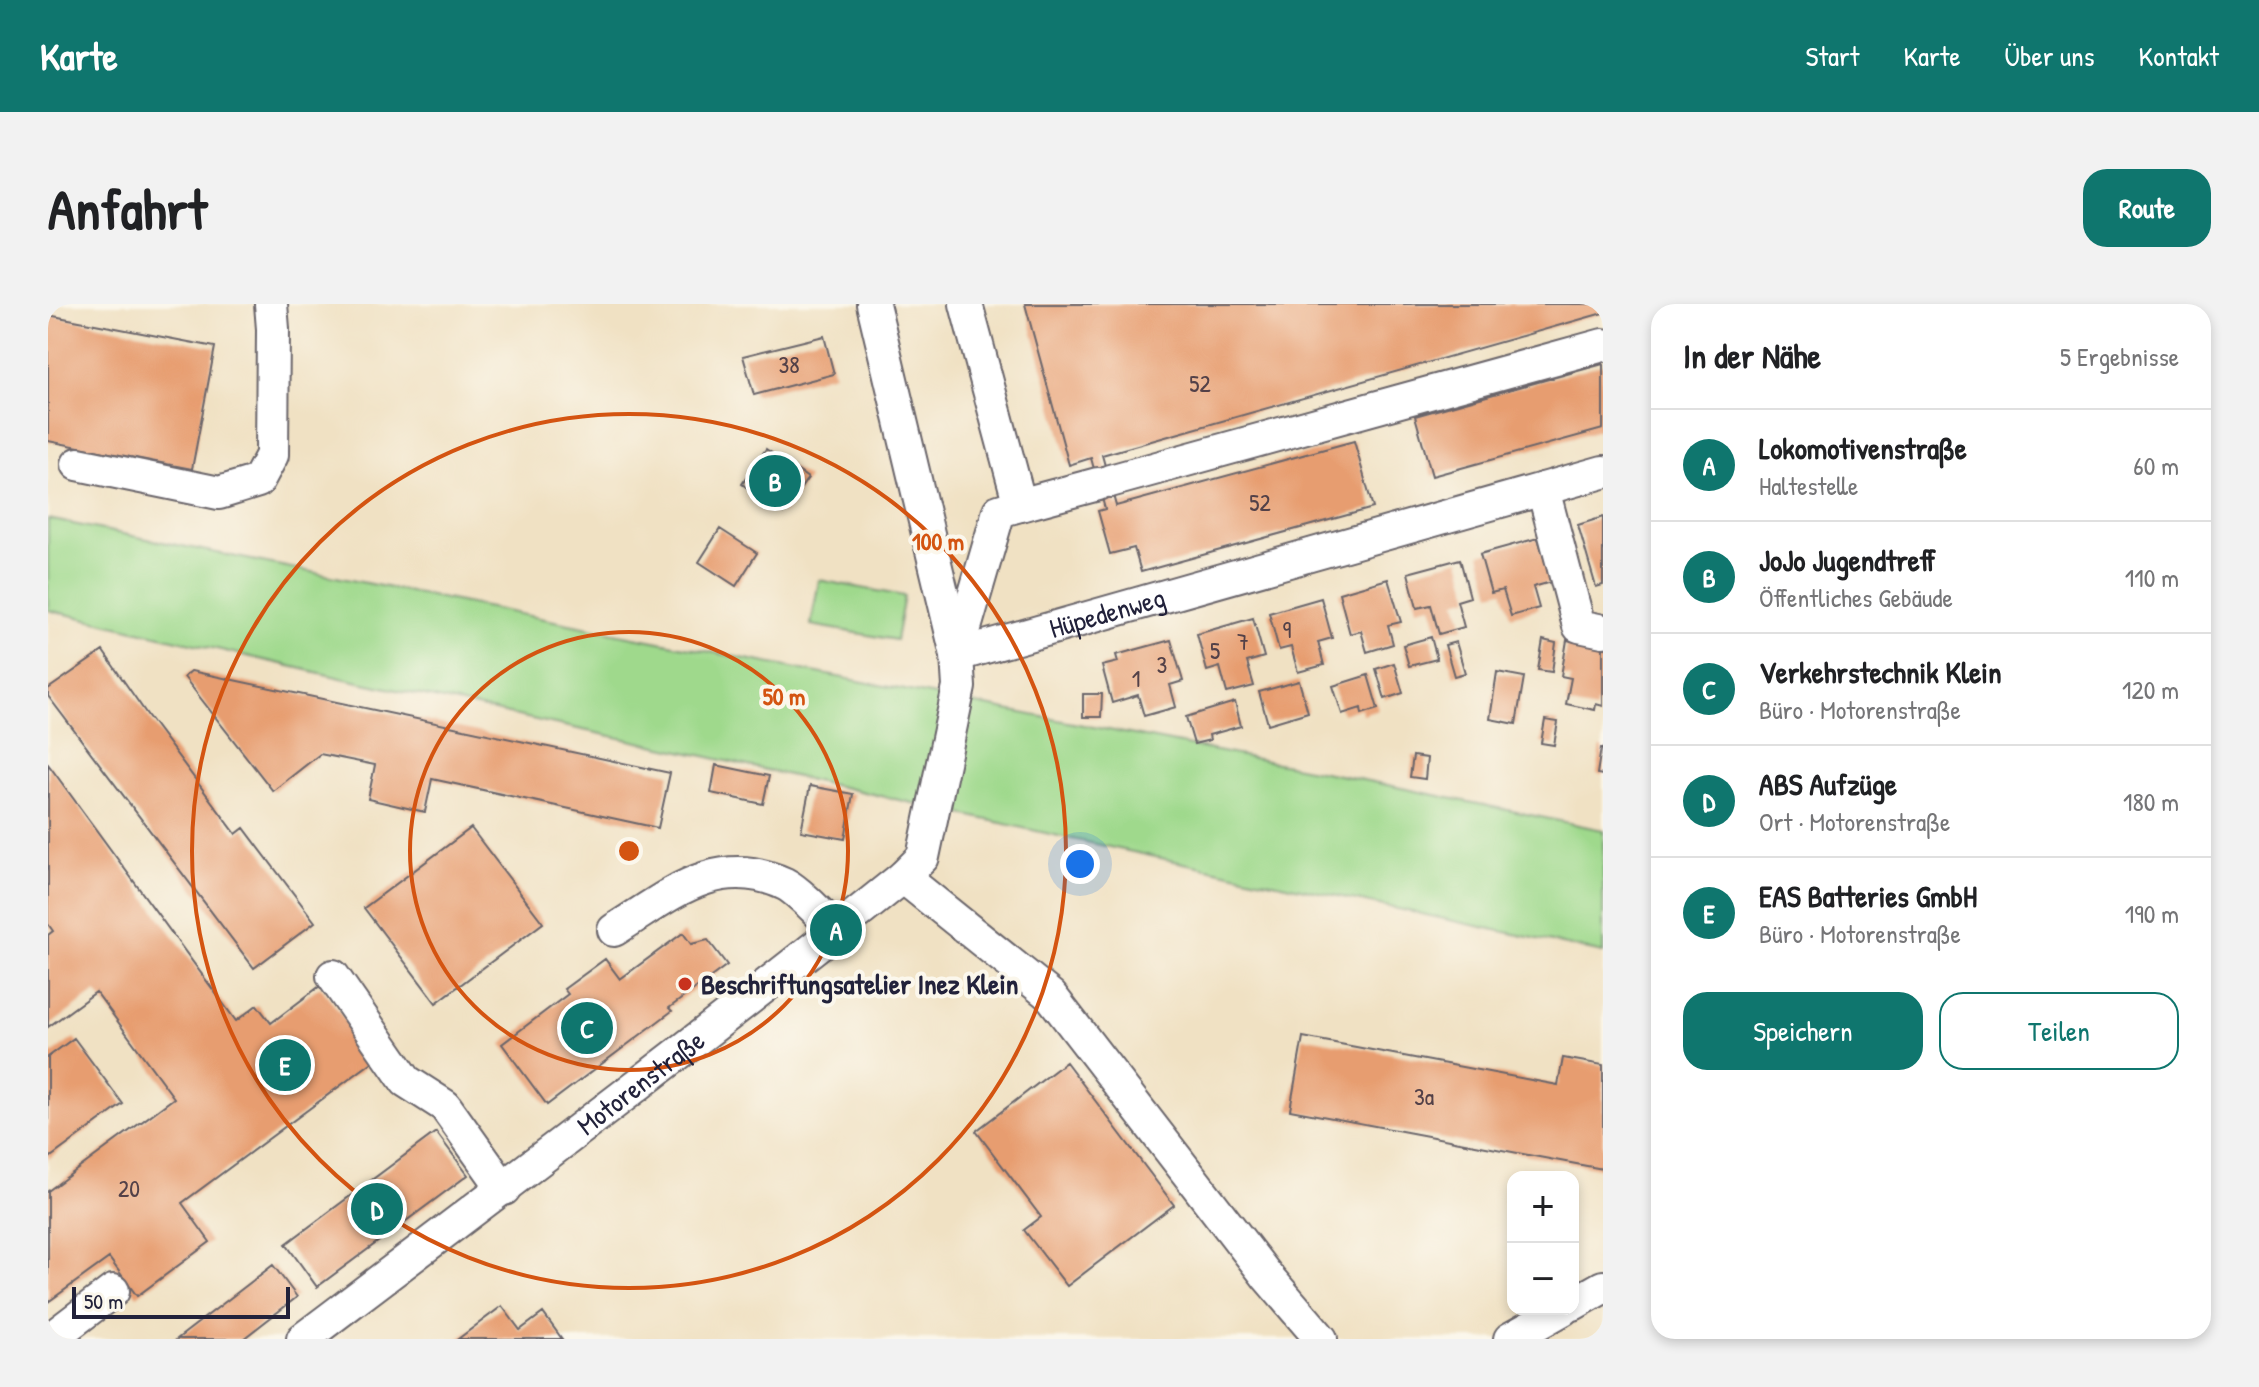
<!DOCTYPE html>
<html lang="de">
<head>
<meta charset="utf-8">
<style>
  :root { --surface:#fff; --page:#f2f2f2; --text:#202124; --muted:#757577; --line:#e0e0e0; --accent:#0f766e }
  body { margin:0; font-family:"Patrick Hand",sans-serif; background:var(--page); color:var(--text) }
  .controls { position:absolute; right:24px; bottom:24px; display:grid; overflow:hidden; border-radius:16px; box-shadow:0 4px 12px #0003 }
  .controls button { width:72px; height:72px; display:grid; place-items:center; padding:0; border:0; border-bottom:2px solid var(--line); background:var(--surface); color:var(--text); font:40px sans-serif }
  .scale { position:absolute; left:24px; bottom:20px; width:218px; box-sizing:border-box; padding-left:8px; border:4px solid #22223b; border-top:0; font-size:22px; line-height:28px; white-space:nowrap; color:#22223b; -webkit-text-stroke:6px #fbf7ec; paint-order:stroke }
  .you { position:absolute; left:1032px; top:560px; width:28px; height:28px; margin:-20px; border:6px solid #fff; border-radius:50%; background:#1a73e8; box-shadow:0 0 0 12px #1a73e833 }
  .badge { display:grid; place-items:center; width:52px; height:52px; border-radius:50%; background:var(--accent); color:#fff; font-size:26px; font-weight:700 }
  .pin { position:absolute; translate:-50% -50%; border:4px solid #fff; box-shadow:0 2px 8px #0006 }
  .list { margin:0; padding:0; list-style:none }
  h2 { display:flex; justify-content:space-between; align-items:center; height:104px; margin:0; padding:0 32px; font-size:34px }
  h2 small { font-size:26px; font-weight:400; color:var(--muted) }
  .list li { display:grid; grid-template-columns:52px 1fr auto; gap:24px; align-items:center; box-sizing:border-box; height:112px; padding:0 32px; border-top:2px solid var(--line) }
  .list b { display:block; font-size:30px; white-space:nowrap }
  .list p { margin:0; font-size:26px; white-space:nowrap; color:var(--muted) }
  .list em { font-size:26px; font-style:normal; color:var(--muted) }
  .actions { display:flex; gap:16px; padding:24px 32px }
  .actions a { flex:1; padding:18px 0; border:2px solid var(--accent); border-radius:24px; text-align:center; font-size:28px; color:var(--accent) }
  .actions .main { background:var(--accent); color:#fff }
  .map { position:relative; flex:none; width:1555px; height:1035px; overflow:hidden; border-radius:24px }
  header { display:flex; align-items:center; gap:48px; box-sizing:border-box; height:112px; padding:0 40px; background:var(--accent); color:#fff }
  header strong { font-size:38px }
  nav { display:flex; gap:44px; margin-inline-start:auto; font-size:28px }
  .intro { display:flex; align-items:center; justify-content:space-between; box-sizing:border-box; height:192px; padding:0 48px }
  h1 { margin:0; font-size:56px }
  .button { padding:20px 36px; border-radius:24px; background:var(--accent); color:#fff; font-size:28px; font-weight:700 }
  main { display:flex; gap:48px; padding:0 48px }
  aside { flex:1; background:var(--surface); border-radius:24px; box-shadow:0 4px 12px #0003 }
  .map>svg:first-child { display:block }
  .green { fill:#9fd98c; stroke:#607e64; stroke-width:2 }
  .building { fill:#e79d6f }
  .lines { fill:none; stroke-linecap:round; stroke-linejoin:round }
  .minor-casing { stroke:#6a656b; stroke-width:36 }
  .minor { stroke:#fff; stroke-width:32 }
  .ring { fill:none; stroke:#d45411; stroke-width:4 }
  .poi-dot { fill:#c8321e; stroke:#fbf7ec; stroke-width:3 }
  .labels { text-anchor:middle; stroke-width:8; stroke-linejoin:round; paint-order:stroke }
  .number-label { font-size:24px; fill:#534148 }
  .street-label { font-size:28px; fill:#22223b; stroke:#fbf7ec }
  .poi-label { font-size:28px; font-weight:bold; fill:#22223b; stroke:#fbf7ec; text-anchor:start }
  .centre { fill:#d45411; stroke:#fbf7ec; stroke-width:4 }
  .ring-label { font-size:24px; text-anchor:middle; font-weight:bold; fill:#d45411; stroke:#fbf7ec; stroke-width:8; stroke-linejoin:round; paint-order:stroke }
</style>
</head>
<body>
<header>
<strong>Karte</strong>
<nav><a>Start</a><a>Karte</a><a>Über uns</a><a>Kontakt</a></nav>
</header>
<div class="intro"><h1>Anfahrt</h1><a class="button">Route</a></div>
<main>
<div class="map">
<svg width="1555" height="1035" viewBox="0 0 1555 1035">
  <rect width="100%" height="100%" fill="#fbf7ec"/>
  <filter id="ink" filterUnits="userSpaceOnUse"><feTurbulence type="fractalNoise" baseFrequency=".0125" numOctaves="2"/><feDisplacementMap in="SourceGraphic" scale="16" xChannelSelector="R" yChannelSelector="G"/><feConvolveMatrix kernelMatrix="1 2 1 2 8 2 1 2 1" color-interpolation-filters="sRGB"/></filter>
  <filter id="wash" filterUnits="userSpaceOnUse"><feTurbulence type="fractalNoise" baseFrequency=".006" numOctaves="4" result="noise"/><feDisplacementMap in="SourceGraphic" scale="32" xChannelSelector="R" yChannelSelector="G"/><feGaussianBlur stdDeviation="1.8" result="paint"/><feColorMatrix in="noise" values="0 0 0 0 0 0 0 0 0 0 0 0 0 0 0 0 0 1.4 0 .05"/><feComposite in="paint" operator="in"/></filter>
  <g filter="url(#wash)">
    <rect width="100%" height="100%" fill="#f0e1c3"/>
    <path class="green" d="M0,215L571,330L1296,472L1555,526V649L1024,535L656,452L302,376L0,306Z
      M771,276L856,292L848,336L763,321Z"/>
    <g id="blocks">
      <path class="building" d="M977,0H1555V9L1054,151L1068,202L1306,137L1325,204L1093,268L1086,244L1062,250L1050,207L1057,205L1043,154L1021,161Z
        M0,11L167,43L144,165L0,137Z
        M776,32L786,70L706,91L695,52Z
        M1555,60V125L1384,172L1367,112Z
        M718,145L760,174L735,209L694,180Z
        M1555,213V281L1548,283L1530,221Z
        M672,225L709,249L688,282L651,258Z
        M1490,234L1503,278L1485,283L1491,304L1463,312L1455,286L1443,289L1432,250Z
        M1412,255L1422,293L1409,297L1416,323L1391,330L1383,301L1369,304L1360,269Z
        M1340,275L1353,318L1340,321L1345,340L1319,348L1313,327L1302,330L1291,289Z
        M1273,294L1284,334L1270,338L1276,361L1250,368L1243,343L1231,346L1221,309Z
        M1205,314L1216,353L1199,358L1206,382L1179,389L1172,363L1159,367L1149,330Z
        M1383,333L1389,355L1361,362L1355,341Z
        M1123,336L1135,377L1122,381L1128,403L1096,412L1090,391L1064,399L1054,362L1070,358L1068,351Z
        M1495,336L1508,339L1504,368L1490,366Z
        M1519,336L1555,343V402L1548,400L1547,406L1518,400L1523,374L1513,372Z
        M1408,338L1417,369L1406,372L1397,341Z
        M55,347L100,412L188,530L196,524L267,618L206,664L0,392V385Z
        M1346,359L1355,389L1337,395L1328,365Z
        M143,367L622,469L610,524L384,475L377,508L320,495L327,461L272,450L225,487L136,373Z
        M1449,368L1476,373L1468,420L1442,415Z
        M1320,371L1330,405L1314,410L1313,404L1294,410L1285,382Z
        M1251,377L1260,408L1220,420L1211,388Z
        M1035,390H1054L1053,413H1035Z
        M1187,398L1193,422L1161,431L1162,436L1146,440L1138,413Z
        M1497,416L1510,418L1506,441L1493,439Z
        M1553,444H1555V471L1549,470Z
        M1365,452L1379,454L1377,475L1362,473Z
        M0,460L188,717L209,701L223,719L272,682L327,756L134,899L162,938L89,992L61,954L0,998V887L126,794L48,688L0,723V631L5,627L0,620Z
        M668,461L721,472L715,500L663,489Z
        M762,482L805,490L797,535L753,527Z
        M423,524L495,619L388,699L316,604Z
        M635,629L643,640L660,636L679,661L621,704L624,707L499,801L454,740L520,690L516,685L557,655L572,675Z
        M1255,733L1510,781L1515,754L1555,761V865L1242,806Z
        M26,734L75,800L0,855V753Z
        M1018,758L1126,901L1019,982L976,926L993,913L928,827Z
        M388,828L420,871L269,983L238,940Z
        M225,961L249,993L195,1035H129Z
        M454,1002L472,1026L495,1009L514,1035H410Z"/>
    </g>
  </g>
  <g filter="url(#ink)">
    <use href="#blocks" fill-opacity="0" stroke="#6a656b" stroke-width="2"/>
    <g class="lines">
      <g class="minor-casing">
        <g id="minor">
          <path d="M918,0L972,201L1050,180"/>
          <path d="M30,160L171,189L210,177L224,151L225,25L223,0"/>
          <path d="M1062,177L1555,41"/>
          <path d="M1495,185L1531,322L1555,327"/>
          <path d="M910,348L951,207L972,201"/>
          <path id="s1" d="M909,351L1555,168"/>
          <path d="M855,573L1003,692L1219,972L1273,1035"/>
          <path d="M566,626C621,592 669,548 737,580C751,587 776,614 788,626"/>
          <path d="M285,672L358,777L397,802L456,885"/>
          <path d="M1525,1000L1555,983"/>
          <path d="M2,1035L65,987"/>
          <path id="s2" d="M255,1035C456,883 658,731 855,573L875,553L911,383L909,351L825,0"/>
          <path d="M1462,1035L1515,1005"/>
        </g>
      </g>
      <use href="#minor" class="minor"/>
    </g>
  </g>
  <g class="ring">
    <circle cx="581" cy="547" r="219"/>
    <circle cx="581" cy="547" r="437"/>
  </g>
  <circle class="poi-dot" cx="637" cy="680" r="8"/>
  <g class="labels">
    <g class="number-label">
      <text x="741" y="69">38</text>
      <text x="1152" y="88">52</text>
      <text x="1212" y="207">52</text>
      <text x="1239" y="334">9</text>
      <text x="1195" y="346">7</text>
      <text x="1167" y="355">5</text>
      <text x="1114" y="369">3</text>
      <text x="1088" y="383">1</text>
      <text x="1376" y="801">3a</text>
      <text x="81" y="893">20</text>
    </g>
    <g class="street-label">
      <text dy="10" stroke="none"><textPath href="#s1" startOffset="156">Hüpedenweg</textPath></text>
      <text dy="10" stroke="none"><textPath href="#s2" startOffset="424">Motorenstraße</textPath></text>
    </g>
    <g class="poi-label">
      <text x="653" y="690">Beschriftungsatelier Inez Klein</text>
    </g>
  </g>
  <circle cx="581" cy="547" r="12" class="centre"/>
  <g class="ring-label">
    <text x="890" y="246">100 m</text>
    <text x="736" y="401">50 m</text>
  </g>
</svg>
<div class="controls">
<button>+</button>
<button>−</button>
</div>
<div class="scale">50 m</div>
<div class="you"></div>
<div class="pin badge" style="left:788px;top:626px">A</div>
<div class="pin badge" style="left:727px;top:177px">B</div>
<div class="pin badge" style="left:539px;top:724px">C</div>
<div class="pin badge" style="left:329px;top:905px">D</div>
<div class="pin badge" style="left:237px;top:761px">E</div>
</div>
<aside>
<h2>In der Nähe<small>5 Ergebnisse</small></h2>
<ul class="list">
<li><span class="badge">A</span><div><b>Lokomotivenstraße</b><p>Haltestelle</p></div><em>60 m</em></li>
<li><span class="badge">B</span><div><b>JoJo Jugendtreff</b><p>Öffentliches Gebäude</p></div><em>110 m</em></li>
<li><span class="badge">C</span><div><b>Verkehrstechnik Klein</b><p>Büro · Motorenstraße</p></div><em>120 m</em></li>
<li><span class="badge">D</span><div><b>ABS Aufzüge</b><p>Ort · Motorenstraße</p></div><em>180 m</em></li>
<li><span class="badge">E</span><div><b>EAS Batteries GmbH</b><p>Büro · Motorenstraße</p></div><em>190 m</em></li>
</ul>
<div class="actions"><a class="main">Speichern</a><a>Teilen</a></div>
</aside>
</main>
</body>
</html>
